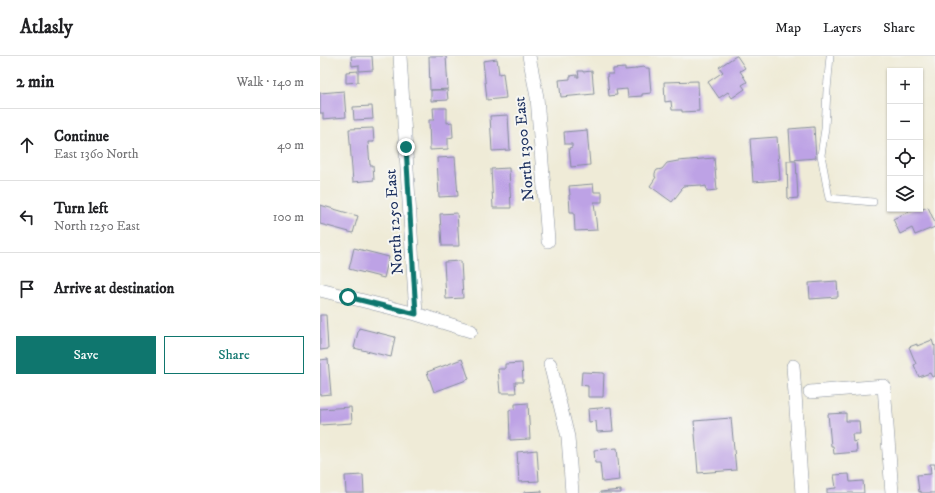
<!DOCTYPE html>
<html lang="en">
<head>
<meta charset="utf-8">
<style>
  :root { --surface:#fff; --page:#f6f6f6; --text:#202124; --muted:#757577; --line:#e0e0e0; --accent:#0f766e }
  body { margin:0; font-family:"IM FELL DW Pica",serif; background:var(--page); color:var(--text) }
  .controls { position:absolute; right:12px; top:12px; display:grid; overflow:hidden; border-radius:0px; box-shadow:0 1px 3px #0004 }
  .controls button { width:36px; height:36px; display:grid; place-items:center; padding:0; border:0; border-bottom:1px solid var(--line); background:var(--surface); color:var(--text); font:20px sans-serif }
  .stop { position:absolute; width:12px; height:12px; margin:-9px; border:3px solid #0f766e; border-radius:50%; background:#fff }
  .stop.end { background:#0f766e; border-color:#fff; box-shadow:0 1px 4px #0008 }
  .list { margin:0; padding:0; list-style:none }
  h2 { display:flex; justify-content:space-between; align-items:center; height:52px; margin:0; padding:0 16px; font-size:17px }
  h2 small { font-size:13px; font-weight:400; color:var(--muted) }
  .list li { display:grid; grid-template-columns:26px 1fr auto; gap:12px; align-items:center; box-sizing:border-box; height:72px; padding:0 16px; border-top:1px solid var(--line) }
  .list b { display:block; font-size:15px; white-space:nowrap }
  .list p { margin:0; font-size:13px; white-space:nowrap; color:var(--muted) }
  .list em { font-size:13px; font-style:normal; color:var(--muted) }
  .actions { display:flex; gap:8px; padding:12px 16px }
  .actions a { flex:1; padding:9px 0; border:1px solid var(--accent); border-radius:0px; text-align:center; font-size:14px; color:var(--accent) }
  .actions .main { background:var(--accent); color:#fff }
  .icon { flex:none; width:22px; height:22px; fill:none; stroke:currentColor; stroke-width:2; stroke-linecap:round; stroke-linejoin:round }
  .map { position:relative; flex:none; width:615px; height:437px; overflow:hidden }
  header { display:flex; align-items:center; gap:24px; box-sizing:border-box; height:56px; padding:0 20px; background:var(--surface); border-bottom:1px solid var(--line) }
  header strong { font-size:19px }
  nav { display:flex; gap:22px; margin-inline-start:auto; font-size:14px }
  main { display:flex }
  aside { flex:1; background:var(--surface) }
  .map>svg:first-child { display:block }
  .building { fill:#bda2e5 }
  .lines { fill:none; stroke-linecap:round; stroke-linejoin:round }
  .lane-casing { stroke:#858d9a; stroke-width:8 }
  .street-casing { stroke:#858d9a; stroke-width:14 }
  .lane { stroke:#fff; stroke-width:7 }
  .street { stroke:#fff; stroke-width:13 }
  .route { stroke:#0f766e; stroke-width:5 }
  .labels { text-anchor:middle; stroke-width:4; stroke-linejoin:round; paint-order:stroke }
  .street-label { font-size:16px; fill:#1b2f5e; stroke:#f6f6f2 }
</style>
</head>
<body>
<header>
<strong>Atlasly</strong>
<nav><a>Map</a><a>Layers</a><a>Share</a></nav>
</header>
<main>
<aside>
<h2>2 min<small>Walk · 140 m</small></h2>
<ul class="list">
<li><svg class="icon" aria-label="ahead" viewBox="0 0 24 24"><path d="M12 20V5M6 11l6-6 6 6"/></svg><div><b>Continue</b><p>East 1360 North</p></div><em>40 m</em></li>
<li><svg class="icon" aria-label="left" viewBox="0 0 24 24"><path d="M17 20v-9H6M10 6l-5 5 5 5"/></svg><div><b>Turn left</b><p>North 1250 East</p></div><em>100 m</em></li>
<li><svg class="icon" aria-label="arrive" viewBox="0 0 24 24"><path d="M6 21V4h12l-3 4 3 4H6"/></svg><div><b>Arrive at destination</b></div></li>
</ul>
<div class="actions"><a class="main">Save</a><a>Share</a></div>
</aside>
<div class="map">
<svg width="615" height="437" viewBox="0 0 615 437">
  <rect width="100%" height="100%" fill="#f6f6f2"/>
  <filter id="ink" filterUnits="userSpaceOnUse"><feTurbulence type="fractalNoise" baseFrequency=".025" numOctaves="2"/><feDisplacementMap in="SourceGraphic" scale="8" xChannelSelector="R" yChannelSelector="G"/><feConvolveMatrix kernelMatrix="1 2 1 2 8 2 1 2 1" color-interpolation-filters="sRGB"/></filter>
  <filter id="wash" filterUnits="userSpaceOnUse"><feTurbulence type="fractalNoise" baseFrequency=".012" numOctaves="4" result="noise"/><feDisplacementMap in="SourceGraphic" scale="16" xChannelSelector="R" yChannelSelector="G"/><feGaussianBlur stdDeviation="0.9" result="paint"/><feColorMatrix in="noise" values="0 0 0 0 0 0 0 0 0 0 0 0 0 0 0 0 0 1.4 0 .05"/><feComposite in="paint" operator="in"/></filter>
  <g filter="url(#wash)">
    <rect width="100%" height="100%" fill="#efebd7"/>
    <g id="blocks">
      <path class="building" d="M31,0H52L53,14L39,15V9L32,10Z
        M109,0H126L128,33L110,34Z
        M416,0H417L425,12L420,15L427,26L422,29L425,33L412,42L408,36L399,42L388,26L403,16L399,11Z
        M177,3L179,18L183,17L186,42L167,44L163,5Z
        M324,11L325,12H329L331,37L322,38V40L308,41L307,33L296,34L297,39L289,40L287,18H293V13L305,12V14L316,13V12Z
        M38,15V26L26,27V16Z
        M258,15H263V16L272,15L274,38L241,41L239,24L250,23V20L257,19V21H259Z
        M378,25L379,55L362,56V54H352L351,45L345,46L344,26Z
        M111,34H127L128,44L111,45Z
        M24,35L26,61L3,63V57H0V37Z
        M52,50L53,63L34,64L33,51Z
        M113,52H127V67L132,66L133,81L128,82V93L110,94L109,64H114Z
        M188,59L190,94L172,95L170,60Z
        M494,71L496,102L471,104L469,73Z
        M53,72L54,86H48L50,109H53L54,124L33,126L29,73Z
        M267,74L270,109L251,111L249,92L252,91V88H245L244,76Z
        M457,81L460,124L433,126L430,83Z
        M135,101L138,140L119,141L117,102Z
        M394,102L397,134L387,135L386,130L381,131V129L363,130L361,132L362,133L352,146L345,141L330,130L336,121H335V117L337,114L342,113L347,107L358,105Z
        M467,105H476L478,142L468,143Z
        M189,112L191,152H173L171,113Z
        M273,128L274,136H282V146H274L277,174L255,175L254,156H250L249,139H250L249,130Z
        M0,149L38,160L33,177L0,168Z
        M608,151L615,167V171L595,179L592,172L580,178L573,163L594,153H600V154Z
        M137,157L139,190H122L120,158Z
        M34,192L69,201L64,222L29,213Z
        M141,205L143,242L126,243L124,206Z
        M517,225L518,241L490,243L489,227Z
        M0,259H6L8,293L0,294Z
        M39,272L75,281L71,301L34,292Z
        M612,284L614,290L615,289V320L612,321L610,317L599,321L594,309L596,308L589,291L597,288V290Z
        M8,303L11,338L0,339V304Z
        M142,303L149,323L114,336L107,316Z
        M202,307L203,326H195L196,337H180L178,313H185V308Z
        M262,316L284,317L283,341H268V330L261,329Z
        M208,347L210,383L190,384L189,354L195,353V348Z
        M31,351L32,367L0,369V353Z
        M291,351L293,375L277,376L276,365L269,366L268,353Z
        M526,357V365H539L540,378H532L533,386L536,385L537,396L514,398L513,390H511L508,358Z
        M411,362L416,414L378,417L374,365Z
        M297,392L300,424L282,426L280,407H275L274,394Z
        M217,394L219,425L199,426L197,396Z
        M610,408H615V437H601V435L599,436L597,419L611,418Z
        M529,418L530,426L543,425L544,437H507V433L516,432L514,419Z
        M43,419L44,437H26L25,420Z
        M301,434V437H280V436Z
        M222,435V437H204V436Z"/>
    </g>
  </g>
  <g filter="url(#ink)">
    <use href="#blocks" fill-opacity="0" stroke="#858d9a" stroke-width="1"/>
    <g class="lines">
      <g class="lane-casing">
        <path id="lane" d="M510,0L507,34L505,73L501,99L509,142L553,146"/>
      </g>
      <g class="street-casing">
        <path id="street" d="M80,0L96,258
          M209,0L217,41L228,185
          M0,234L96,258L151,275
          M230,308L248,381L252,437
          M473,310L482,437
          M490,336L564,330L572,437"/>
      </g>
      <use href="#lane" class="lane"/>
      <use href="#street" class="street"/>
    </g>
  </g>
  <g class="lines" filter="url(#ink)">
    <path class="route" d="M28,241L96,258L86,91"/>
  </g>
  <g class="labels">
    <g class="street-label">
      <text transform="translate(203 93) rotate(-95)" y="6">North 1300 East</text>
      <text transform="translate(73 166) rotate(-94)" y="6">North 1250 East</text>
    </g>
  </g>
</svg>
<div class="controls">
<button>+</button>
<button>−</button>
<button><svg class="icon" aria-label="locate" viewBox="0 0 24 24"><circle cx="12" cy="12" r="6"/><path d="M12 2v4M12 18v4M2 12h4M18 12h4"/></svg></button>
<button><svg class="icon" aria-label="layers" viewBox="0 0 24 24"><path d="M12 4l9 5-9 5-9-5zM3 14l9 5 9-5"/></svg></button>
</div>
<div class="stop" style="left:28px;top:241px"></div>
<div class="stop end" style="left:86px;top:91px"></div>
</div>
</main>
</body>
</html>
